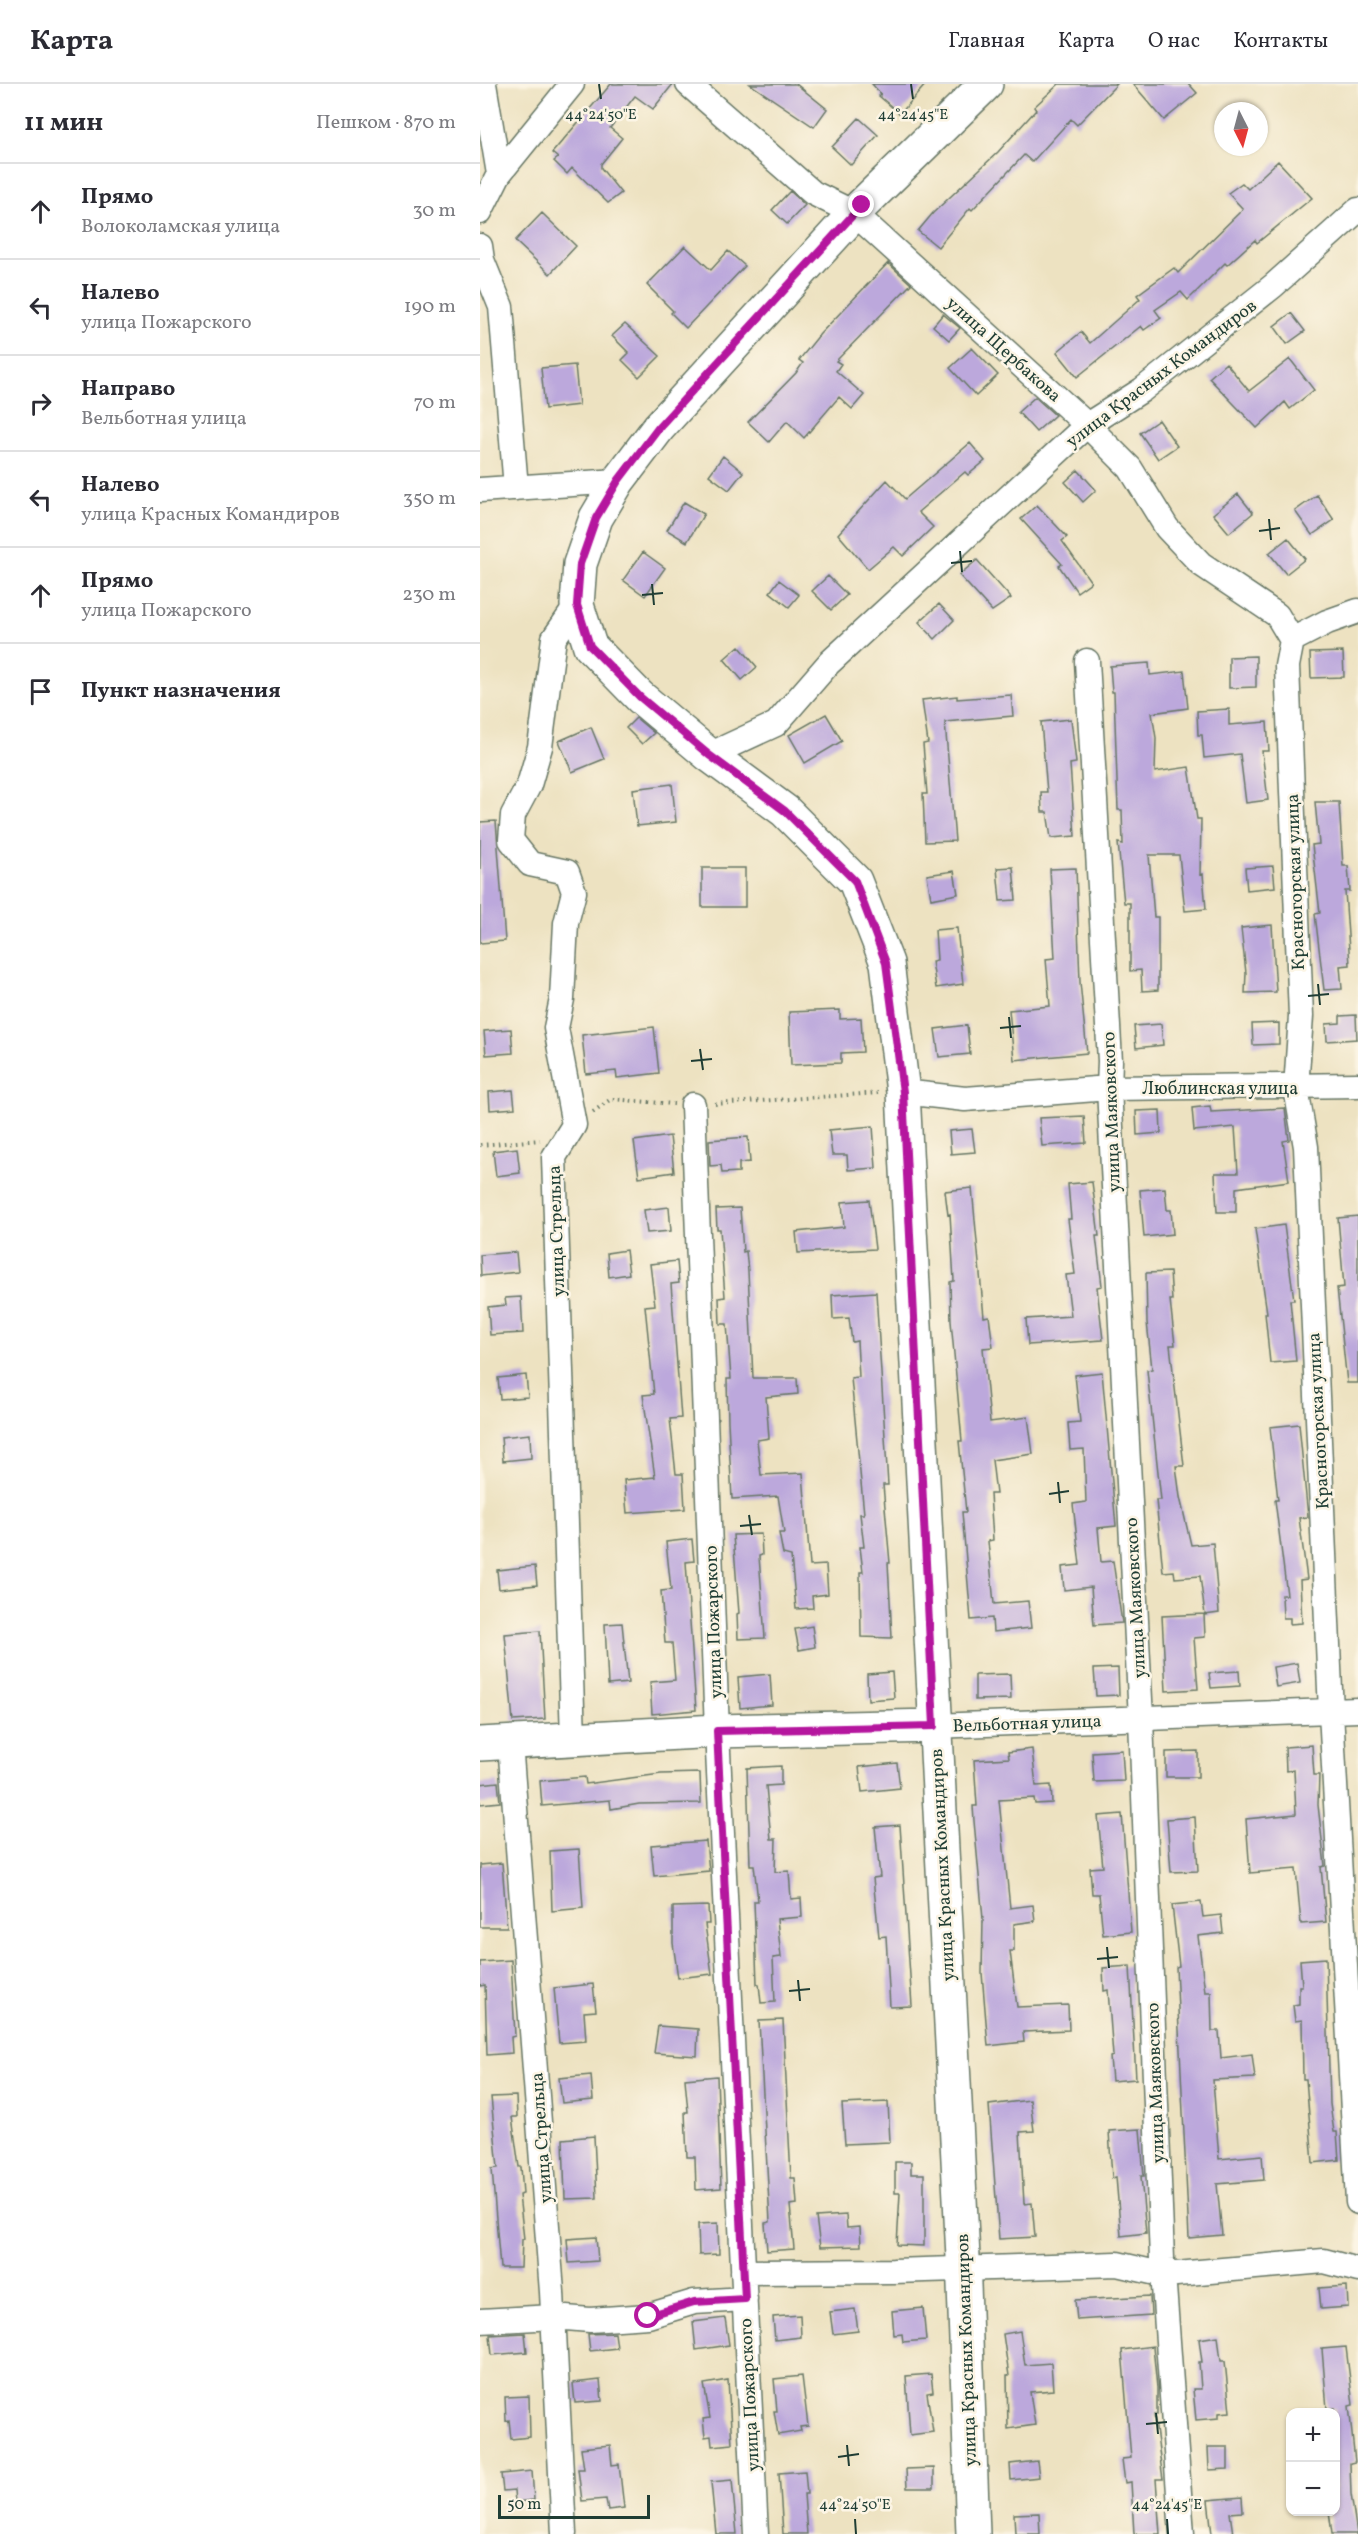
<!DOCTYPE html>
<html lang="ru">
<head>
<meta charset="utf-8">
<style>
  :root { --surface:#fff; --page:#f2f2f3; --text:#2b2b33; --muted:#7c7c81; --line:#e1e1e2 }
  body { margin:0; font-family:Vollkorn,serif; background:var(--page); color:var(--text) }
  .controls { position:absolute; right:18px; bottom:18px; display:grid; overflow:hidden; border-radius:12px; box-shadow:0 2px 4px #0004 }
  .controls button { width:54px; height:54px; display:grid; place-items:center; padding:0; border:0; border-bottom:2px solid var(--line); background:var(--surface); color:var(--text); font:30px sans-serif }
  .compass { position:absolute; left:734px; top:18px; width:54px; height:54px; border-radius:50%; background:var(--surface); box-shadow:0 2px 4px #0004; rotate:174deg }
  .scale { position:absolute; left:18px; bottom:15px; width:152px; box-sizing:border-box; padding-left:6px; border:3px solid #1f3d34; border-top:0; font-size:16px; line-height:21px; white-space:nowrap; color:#1f3d34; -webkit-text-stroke:4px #fcf5e5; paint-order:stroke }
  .stop { position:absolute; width:18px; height:18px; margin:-14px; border:4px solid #b5179e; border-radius:50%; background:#fff }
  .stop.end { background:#b5179e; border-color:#fff; box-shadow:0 2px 6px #0008 }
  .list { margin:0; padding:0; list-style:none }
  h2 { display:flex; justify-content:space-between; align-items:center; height:78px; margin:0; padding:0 24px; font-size:26px }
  h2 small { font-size:20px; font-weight:400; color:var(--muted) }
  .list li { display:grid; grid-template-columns:39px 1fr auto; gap:18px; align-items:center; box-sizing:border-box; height:96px; padding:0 24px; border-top:2px solid var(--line) }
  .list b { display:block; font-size:22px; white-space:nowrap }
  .list p { margin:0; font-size:20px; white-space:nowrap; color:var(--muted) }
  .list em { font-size:20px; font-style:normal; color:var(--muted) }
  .icon { flex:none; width:33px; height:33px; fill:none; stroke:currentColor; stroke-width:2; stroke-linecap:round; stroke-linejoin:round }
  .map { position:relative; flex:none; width:878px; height:2450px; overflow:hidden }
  header { display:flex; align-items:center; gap:36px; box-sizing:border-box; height:84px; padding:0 30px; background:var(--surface); border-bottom:2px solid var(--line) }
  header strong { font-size:28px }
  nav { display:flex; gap:33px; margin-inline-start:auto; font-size:21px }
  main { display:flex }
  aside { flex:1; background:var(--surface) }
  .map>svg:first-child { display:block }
  .building { fill:#bca8dc }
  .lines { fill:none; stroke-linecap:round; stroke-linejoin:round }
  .street-casing { stroke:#677765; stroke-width:27 }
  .secondary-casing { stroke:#677765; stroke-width:36 }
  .path { stroke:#677765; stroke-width:4; stroke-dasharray:1.5 4.5; stroke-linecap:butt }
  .street { stroke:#fff; stroke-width:24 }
  .secondary { stroke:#fff; stroke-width:33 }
  .route { stroke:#b5179e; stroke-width:8 }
  .ticks { fill:none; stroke:#1f3d34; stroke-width:2 }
  .labels { text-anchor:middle; stroke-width:5; stroke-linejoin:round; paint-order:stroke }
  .street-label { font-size:18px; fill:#1f3d34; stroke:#fcf5e5 }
  .ticks-label { font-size:15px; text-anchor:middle; fill:#1f3d34; stroke:#fcf5e5; stroke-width:5; stroke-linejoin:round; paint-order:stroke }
</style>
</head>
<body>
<header>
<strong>Карта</strong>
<nav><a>Главная</a><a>Карта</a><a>О нас</a><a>Контакты</a></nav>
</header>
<main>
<aside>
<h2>11 мин<small>Пешком · 870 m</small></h2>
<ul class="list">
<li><svg class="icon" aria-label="ahead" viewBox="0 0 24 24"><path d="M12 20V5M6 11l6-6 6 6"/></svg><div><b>Прямо</b><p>Волоколамская улица</p></div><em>30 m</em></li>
<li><svg class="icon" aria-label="left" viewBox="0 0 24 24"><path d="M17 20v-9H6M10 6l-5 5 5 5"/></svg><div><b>Налево</b><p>улица Пожарского</p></div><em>190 m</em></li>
<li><svg class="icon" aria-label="right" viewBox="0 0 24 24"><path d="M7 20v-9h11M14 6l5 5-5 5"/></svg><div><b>Направо</b><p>Вельботная улица</p></div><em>70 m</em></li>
<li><svg class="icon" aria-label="left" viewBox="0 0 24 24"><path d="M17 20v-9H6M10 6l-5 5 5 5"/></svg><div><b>Налево</b><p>улица Красных Командиров</p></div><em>350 m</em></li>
<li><svg class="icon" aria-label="ahead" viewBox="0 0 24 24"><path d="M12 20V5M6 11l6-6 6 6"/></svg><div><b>Прямо</b><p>улица Пожарского</p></div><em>230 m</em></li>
<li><svg class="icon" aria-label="arrive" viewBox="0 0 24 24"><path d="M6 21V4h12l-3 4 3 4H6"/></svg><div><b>Пункт назначения</b></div></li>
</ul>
</aside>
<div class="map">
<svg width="878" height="2450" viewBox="0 0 878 2450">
  <rect width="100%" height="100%" fill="#fcf5e5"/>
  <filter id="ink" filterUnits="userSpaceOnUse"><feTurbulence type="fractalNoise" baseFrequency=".0167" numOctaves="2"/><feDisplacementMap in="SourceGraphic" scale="12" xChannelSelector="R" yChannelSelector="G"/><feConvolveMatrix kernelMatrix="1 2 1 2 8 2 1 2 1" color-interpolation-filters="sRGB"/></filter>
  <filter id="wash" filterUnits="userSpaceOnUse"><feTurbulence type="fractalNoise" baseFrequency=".008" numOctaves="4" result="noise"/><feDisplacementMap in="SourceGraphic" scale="24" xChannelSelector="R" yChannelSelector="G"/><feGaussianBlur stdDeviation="1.35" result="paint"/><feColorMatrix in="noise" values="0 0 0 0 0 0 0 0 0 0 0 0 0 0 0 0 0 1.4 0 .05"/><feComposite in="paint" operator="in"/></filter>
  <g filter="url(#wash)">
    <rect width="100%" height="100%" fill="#ede2c1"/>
    <g id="blocks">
      <path class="building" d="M131,0H193L173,25L155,12L130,44L142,54L121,80V84L141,109L128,119L92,84L87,90L74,77L78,74L72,69Z
        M270,0H316L347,25L334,43Z
        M392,0H446L420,30L399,12L401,10Z
        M579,0H637L597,41L591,35L552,78L544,71L492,126L490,124L458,163L438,147L453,129L518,68L556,26L554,23Z
        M653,0H709L717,9L684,36Z
        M379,34L398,51L371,81L352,63Z
        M798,77L832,114L777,159L775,156L747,181L745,179L708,216L701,208L675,226L681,234L664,246L661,242L597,293L577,268L601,248L610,259L660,215L657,211L694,184L698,189L763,125L748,109L762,99L768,105Z
        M310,107L325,121L307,140L292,126Z
        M62,129L96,162L70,190L35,157Z
        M205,162L231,186L248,167L265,182L206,244L191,229L193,227L167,201Z
        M408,179L431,200L356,277L361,280L356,287L384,311L372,325L359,313L324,354L307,337L289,358L268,338L316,289L323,279L319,276L340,250Z
        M811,229L825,247L807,260L794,242Z
        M463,230L480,244L469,256L453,242Z
        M145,240L180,272L159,293L142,276L149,269L132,252Z
        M492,264L518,291L496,312L470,284Z
        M810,275L834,306L810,325L805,318L777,344L729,294L746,279L769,307Z
        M95,281L99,321L65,325L61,284Z
        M555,313L575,331L556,348L538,328Z
        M679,336L697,362L678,375L660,349Z
        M490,359L505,377L488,391L485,388L438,428L453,443L423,472L414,463L388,485L358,450L407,396L425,415Z
        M243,372L263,388L249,406L229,391Z
        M598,386L616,406L603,418L585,398Z
        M758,410L773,429L749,449L733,430Z
        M837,411L854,436L832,451L815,427Z
        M204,418L224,430L207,458L187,446Z
        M557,421L587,453L582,457L611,498L597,508L579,482L582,480L541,435Z
        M808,454L825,475L806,490L789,469Z
        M163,468L185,484L165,512L143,496Z
        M497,476L531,514L512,527L479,491Z
        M348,492L367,511L351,526L332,507Z
        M299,496L319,511L309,523L290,508Z
        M459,520L474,536L455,555L439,538Z
        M259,562L277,583L262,596L244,575Z
        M863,568L864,593L831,594L830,569Z
        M776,572V603L749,604V573Z
        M669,579L670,591L704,587L708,624L672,629L676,654L675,688L709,683L717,735H721L720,791L723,790L726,825L705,827L699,771H669L674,833H678V906L662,907L661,886L650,887V819H644L638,759L643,760L642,726H638L634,608H632L630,582Z
        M531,611L533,632L465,638L475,757L445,758L443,710H447L443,660L448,659L442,616L477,612V615Z
        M749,625V641L787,638L789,667H782L788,716L766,719L760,670L724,674L722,651H718L717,627Z
        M346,630L362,657L325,679L309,651Z
        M156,634L174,649L162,660L146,644Z
        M591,635L596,679L590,680L595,752L571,754L567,728H562L561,708H567L561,638Z
        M111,643L124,675L92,688L79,657Z
        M192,700L196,738L157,742L153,705Z
        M835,718H859L863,782H868L870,807H865L870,881L860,882L862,905L844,906L835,830L840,829L832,761L839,760Z
        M16,737L25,857L0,859V738Z
        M793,782L795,803L767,806L765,784Z
        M533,783L536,816L520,817L517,784Z
        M222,784H265V823H222Z
        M596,784L600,898L607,969L534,976L529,926L570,922L566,875L575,874L570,785Z
        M474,787L478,810L451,815L447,791Z
        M792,841L796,908L765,909L766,889L761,844Z
        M477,844L483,900L456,904L452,877L457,876L455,846Z
        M360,926V935L381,934L383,968L361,969V979L311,981L309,928Z
        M876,931L877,955L847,957L846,940L860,939V932Z
        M799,939V960L773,961L772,940Z
        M681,940L683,961L656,964L654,942Z
        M487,941L490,970L459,973L455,945Z
        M174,943L179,989L137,994L136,987L106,990L102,951Z
        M31,945L33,969L6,971L4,947Z
        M33,1006L35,1024L10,1026L9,1008Z
        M730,1022L731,1028L805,1024L809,1056L803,1057L809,1097L756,1104V1128H737L735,1089H758L755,1043L714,1047L712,1024Z
        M680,1026L681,1049L657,1051L656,1027Z
        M604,1032L606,1059L562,1062L559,1034Z
        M393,1042L396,1084L368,1086L367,1071H352L349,1046Z
        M492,1045L495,1068L471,1070L469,1047Z
        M190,1052L194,1088L159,1093L154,1057Z
        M268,1053L270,1078L259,1079V1088L242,1089L241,1081L230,1082L229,1056Z
        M37,1064L40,1089L16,1092L13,1067Z
        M612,1098L619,1152H616L622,1202L617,1203L623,1256L548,1261L546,1235L591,1232L586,1191L595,1190L588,1135H591L588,1100Z
        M492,1104L504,1233L509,1232L513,1263L503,1264L510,1338L548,1333L553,1370L512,1376L516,1410H510L513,1456L508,1457L514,1520L548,1517L551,1544L513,1548L512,1534L491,1536L482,1428H486L479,1357H482L471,1237L470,1198L474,1197L470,1130L468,1131L465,1107Z
        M685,1104L687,1126H691L693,1150L664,1153L660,1106Z
        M389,1116L395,1165L318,1169L316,1148L364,1143L362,1118Z
        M189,1123L191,1147L167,1149L164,1126Z
        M260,1124L263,1168L266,1167L268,1187L273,1294H317L318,1310L286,1313L289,1354L277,1356L281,1391L323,1389L330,1482L346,1481L348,1510L332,1512L333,1524L316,1525L311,1472L303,1470L299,1449H304L298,1412L252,1415L248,1338L247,1295H251L247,1240H240L239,1214L245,1213L240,1145H237L236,1125Z
        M878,1132V1299H867L857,1204L864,1203L858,1134Z
        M804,1141L814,1216H810L816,1277L790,1279L785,1229H787L775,1145Z
        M146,1166L149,1190L129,1193L127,1169Z
        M36,1168L38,1188L1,1192L0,1171Z
        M197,1177L199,1199L191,1200L201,1334L190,1335L196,1390H203L205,1425L147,1429L144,1396L175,1393L163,1311L174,1310L165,1222L175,1221L170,1180Z
        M690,1188L692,1216H690L695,1261H690L704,1382H696L700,1413L711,1461L733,1459L739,1529L725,1531L720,1492L695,1494L694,1487L683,1488L676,1416H681L667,1286L672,1285L667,1238L666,1189Z
        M396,1208L408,1401H403L410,1479H408L412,1554L381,1553L380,1488H383L380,1463H384L380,1430H384L371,1294L379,1293L377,1257L372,1258L369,1234L353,1235L352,1211Z
        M41,1213L43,1249L10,1251L8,1223L26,1221L25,1214Z
        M622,1288L636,1442L618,1444L621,1478L633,1477L642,1539L614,1541L611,1503L584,1506L582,1483L600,1481L593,1420L606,1418L604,1365L590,1366L588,1339L600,1338L595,1291Z
        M46,1291L48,1313L20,1315L18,1294Z
        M819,1340L828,1433L819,1434L827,1495L820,1496L822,1539L810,1540V1534H803L802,1511H807L795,1416H798L790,1343Z
        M50,1350L51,1374L23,1377L21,1353Z
        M281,1450L282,1471L279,1472L285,1554L258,1555L257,1530L259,1529L253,1451Z
        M212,1455L214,1477L206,1478L216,1626L172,1630L170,1598L195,1596L192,1559H185L181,1507L191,1506L186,1458Z
        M55,1482L57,1501L19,1505L17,1486Z
        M724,1530L725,1553L714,1554L718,1605L686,1607L682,1532Z
        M142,1539L148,1599L128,1601L125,1540Z
        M332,1542L335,1563L319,1566L315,1545Z
        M60,1547L65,1635L33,1637L25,1550Z
        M817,1579L820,1599L796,1603L793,1583Z
        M638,1584L639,1611L616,1612L614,1585Z
        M759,1587L760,1602L731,1604L729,1589Z
        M412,1588L414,1614L388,1616L387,1590Z
        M290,1590L292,1621L260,1624L258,1593Z
        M530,1590L531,1615L495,1616V1591Z
        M832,1661L834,1691H839L838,1721L845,1782L841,1783L846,1838L821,1840L816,1785L770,1789L766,1735L816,1730L814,1686L806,1687L805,1663Z
        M552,1665L556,1702L571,1701L572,1719L555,1720L554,1714L519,1716L530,1824L553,1821L555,1837L534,1840V1867H530L537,1923L588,1921L589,1946L543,1948L544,1958L508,1962L502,1889L503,1835L494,1737L493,1722H497L494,1676L529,1674L528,1668Z
        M642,1666L644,1697L614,1698L612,1668Z
        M718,1667V1693H686V1668Z
        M417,1679L420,1704L382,1708L379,1683Z
        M301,1682V1701L286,1702L291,1755H296L295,1788L309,1787L311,1815L321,1814L322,1833L297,1835L301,1873L293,1874L295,1918L281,1919L279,1900H277L274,1817H278L274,1781H270L267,1684Z
        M220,1689L221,1719L159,1720L131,1725L130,1716L62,1722L60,1697L105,1693L106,1700L181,1690Z
        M18,1698L20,1718L0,1720V1700Z
        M642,1730L651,1848L623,1851L619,1810H612L610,1784L623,1783L618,1732Z
        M715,1733L718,1787L691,1788L687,1735Z
        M420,1741L432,1922L410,1923L406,1852L399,1853L393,1794L400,1793L395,1743Z
        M226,1757L229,1787L174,1792L171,1761Z
        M99,1765L103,1824L72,1827L70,1767Z
        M22,1779L27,1843H0V1781Z
        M721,1818L723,1833L741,1831L743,1849L718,1852L725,1908H731L732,1947H739L741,1974L772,1970L775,1994L733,1996L739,2075L782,2071L784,2096L737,2100L742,2151L709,2154L696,1883L699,1882L692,1821Z
        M228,1822L229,1840H225L232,1890L198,1894L193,1859V1823Z
        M846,1874L850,2020L854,2048H857L859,2076L833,2079L826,1995H823L822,1936L815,1937L813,1921L819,1920V1902H822L820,1876Z
        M31,1876L35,1952L31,1953L32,1969L7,1971L5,1901L0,1902V1878Z
        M650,1882L656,1995L632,1997L630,1973L633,1972L628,1906L624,1907L623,1884Z
        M113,1900L116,1927L104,1928L106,1957L79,1959L74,1904Z
        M303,1936L311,2094H315L317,2120L310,2121L314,2165L287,2167L285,2139L290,2138L279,1937Z
        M178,1942L218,1945L217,1972L174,1969Z
        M111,1991L113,2016L82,2019L79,1994Z
        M237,1992L241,2104L216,2106L215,2073H207L205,2028H208L205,1995Z
        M36,2012L37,2033H32L39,2083H41L43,2110L39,2111L44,2155H42L41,2184H20L12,2085L18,2084L11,2013Z
        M550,2016L554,2047L540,2048L544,2120L552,2119L555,2153L519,2155L509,2021Z
        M408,2018L410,2058L365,2060L362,2020Z
        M660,2045L664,2092H661L666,2149L641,2152L636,2093L632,2094L629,2047Z
        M114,2052L117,2114L85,2115L83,2055Z
        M415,2078H431V2090H444V2162L417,2161L420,2109H415Z
        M366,2131L367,2144L380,2143L381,2162L340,2163L336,2133Z
        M238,2139L239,2170L219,2171L218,2140Z
        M116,2153L118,2177L89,2179L87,2155Z
        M867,2202L868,2223L841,2225L839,2204Z
        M670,2212L671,2231L597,2236L595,2216Z
        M443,2224L446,2256L423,2258L422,2250L414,2251L412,2227Z
        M375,2225L378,2247L353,2250L350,2228Z
        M320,2231L321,2253L295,2256L293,2233Z
        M245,2234L249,2261L216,2266L213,2238Z
        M540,2247L545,2281L571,2279L573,2306L550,2308L555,2341L528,2345L527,2292H529L523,2250Z
        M45,2249L47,2268L12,2271L10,2251Z
        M135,2249L137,2264L110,2267L108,2250Z
        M738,2252L741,2277H745L750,2328L739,2329V2334L716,2336L713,2305H721L719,2278H722L719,2255Z
        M673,2262L677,2304V2331H674L683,2395H676L680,2450H654L651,2398L645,2399L642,2375L651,2374L642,2266Z
        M866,2263L873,2321L869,2322L875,2378L870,2379L871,2410L877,2450H852L849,2427H855V2324L847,2325L842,2265Z
        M451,2290L453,2308L447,2309L453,2348L430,2351L426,2292Z
        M322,2292L328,2342L320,2343L321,2347L298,2351L294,2327H297L294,2295Z
        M120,2296L122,2317L95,2319L93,2299Z
        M248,2296L252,2360L232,2362L231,2352L225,2353L223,2335L230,2334L224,2300Z
        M49,2312L50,2353L31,2355L29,2336L26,2337L25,2313Z
        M130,2361L132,2381L139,2380L144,2424L128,2426L126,2415L102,2417L98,2385H104L101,2364Z
        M728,2363H748V2385L729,2386Z
        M557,2377L559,2393L531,2396L530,2380Z
        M454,2384V2404H427L426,2385Z
        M52,2387L54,2416L35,2418L34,2406L23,2407L21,2390Z
        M325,2387L327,2410H324L327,2450H303L299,2389Z
        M252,2396L257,2450H236L231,2398Z
        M762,2413L763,2428L750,2429L753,2450H732L728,2416Z
        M559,2429L560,2450H535L534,2430Z"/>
    </g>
  </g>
  <g filter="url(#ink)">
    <use href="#blocks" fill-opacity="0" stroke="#677765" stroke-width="1.5"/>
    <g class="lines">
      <g class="street-casing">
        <path id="street" d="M208,0L333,109L374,129L607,341L650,384L687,444L721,480L797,531L812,556
          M19,90L92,0
          M0,128L19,90L4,0
          M0,162L2,176L21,223L36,404
          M0,406L138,397
          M812,556L807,582L821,932L816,1004L826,1063L851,1628L878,2118
          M812,556L847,538L878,527
          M607,577L630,977L629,1004L661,1635L682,2175L702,2450
          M229,671L296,640L349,579L607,341L662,306L793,202L878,126
          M423,1008L485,1015L629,1004L878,1001
          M213,1021L237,1647L276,2450
          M454,1642L878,1626
          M93,1654L74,1073L94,1041L76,944L82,915L86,839L94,808L87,788L50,780L31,756L33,731L49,701L60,663L74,554L97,521
          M30,1659L72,2208L84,2450
          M263,2188L413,2187L637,2180L685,2191L844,2177L878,2186
          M0,2237L74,2233L110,2236L168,2232L214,2218L265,2215"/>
      </g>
      <g class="secondary-casing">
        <path id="secondary" d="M0,1660L237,1647L454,1642
          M493,2450L483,2173L423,1008L407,879L375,797L305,727L229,671L160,613L110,562L97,521L100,480L116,434L138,397L179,343L382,121L506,0"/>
      </g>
      <path class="path" d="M235,1020L398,1009
        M113,1028L131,1015L194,1020
        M0,1061L60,1056"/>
      <use href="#street" class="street"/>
      <use href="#secondary" class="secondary"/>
    </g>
  </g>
  <g class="lines" filter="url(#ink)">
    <path class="route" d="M168,2232L214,2218L265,2215L237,1647L454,1642L423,1008L406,879L375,797L305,727L229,671L160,613L110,562L97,521L100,480L116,434L138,397L179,343L382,121"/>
  </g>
  <path class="ticks" d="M119,0L121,15M431,0L433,15M789,435L791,456M779,447L800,444M480,467L482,488M471,479L492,477M172,500L174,521M162,511L183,509M838,900L840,921M828,912L849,910M529,933L531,954M520,944L541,942M220,965L223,986M211,977L232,975M578,1398L580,1419M569,1410L589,1407M269,1431L272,1451M260,1442L281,1440M627,1863L629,1884M617,1875L638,1873M318,1896L320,1917M309,1907L330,1905M676,2329L678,2350M666,2340L687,2338M367,2361L369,2382M358,2373L379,2370M375,2435L376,2450M687,2435L688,2450"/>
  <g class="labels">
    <g class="street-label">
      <text transform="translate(524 265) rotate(42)" y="6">улица Щербакова</text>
      <text transform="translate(681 289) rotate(-37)" y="6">улица Красных Командиров</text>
      <text transform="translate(815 798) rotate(-92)" y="6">Красногорская улица</text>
      <text x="740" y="1010">Люблинская улица</text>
      <text transform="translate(631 1028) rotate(-92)" y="6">улица Маяковского</text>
      <text transform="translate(76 1147) rotate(-92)" y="6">улица Стрельца</text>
      <text transform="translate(838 1337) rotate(-93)" y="6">Красногорская улица</text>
      <text transform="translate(655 1514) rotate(-93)" y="6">улица Маяковского</text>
      <text transform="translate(233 1538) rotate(-92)" y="6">улица Пожарского</text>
      <text transform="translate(547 1639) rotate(-2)" y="6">Вельботная улица</text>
      <text transform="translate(462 1781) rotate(-93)" y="6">улица Красных Командиров</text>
      <text transform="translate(675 1999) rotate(-92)" y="6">улица Маяковского</text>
      <text transform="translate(61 2054) rotate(-94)" y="6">улица Стрельца</text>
      <text transform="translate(486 2266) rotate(-92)" y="6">улица Красных Командиров</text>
      <text transform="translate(269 2311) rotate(-93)" y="6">улица Пожарского</text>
    </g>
  </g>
  <g class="ticks-label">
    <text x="121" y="35">44°24'50"E</text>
    <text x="433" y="35">44°24'45"E</text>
    <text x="375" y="2425">44°24'50"E</text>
    <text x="687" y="2425">44°24'45"E</text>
  </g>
</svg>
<div class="controls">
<button>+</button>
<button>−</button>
</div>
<svg class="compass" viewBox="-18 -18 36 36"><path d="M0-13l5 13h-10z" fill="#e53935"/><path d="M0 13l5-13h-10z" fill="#7c7c81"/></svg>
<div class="scale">50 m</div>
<div class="stop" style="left:168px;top:2232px"></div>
<div class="stop end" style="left:382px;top:121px"></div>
</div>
</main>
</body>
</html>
